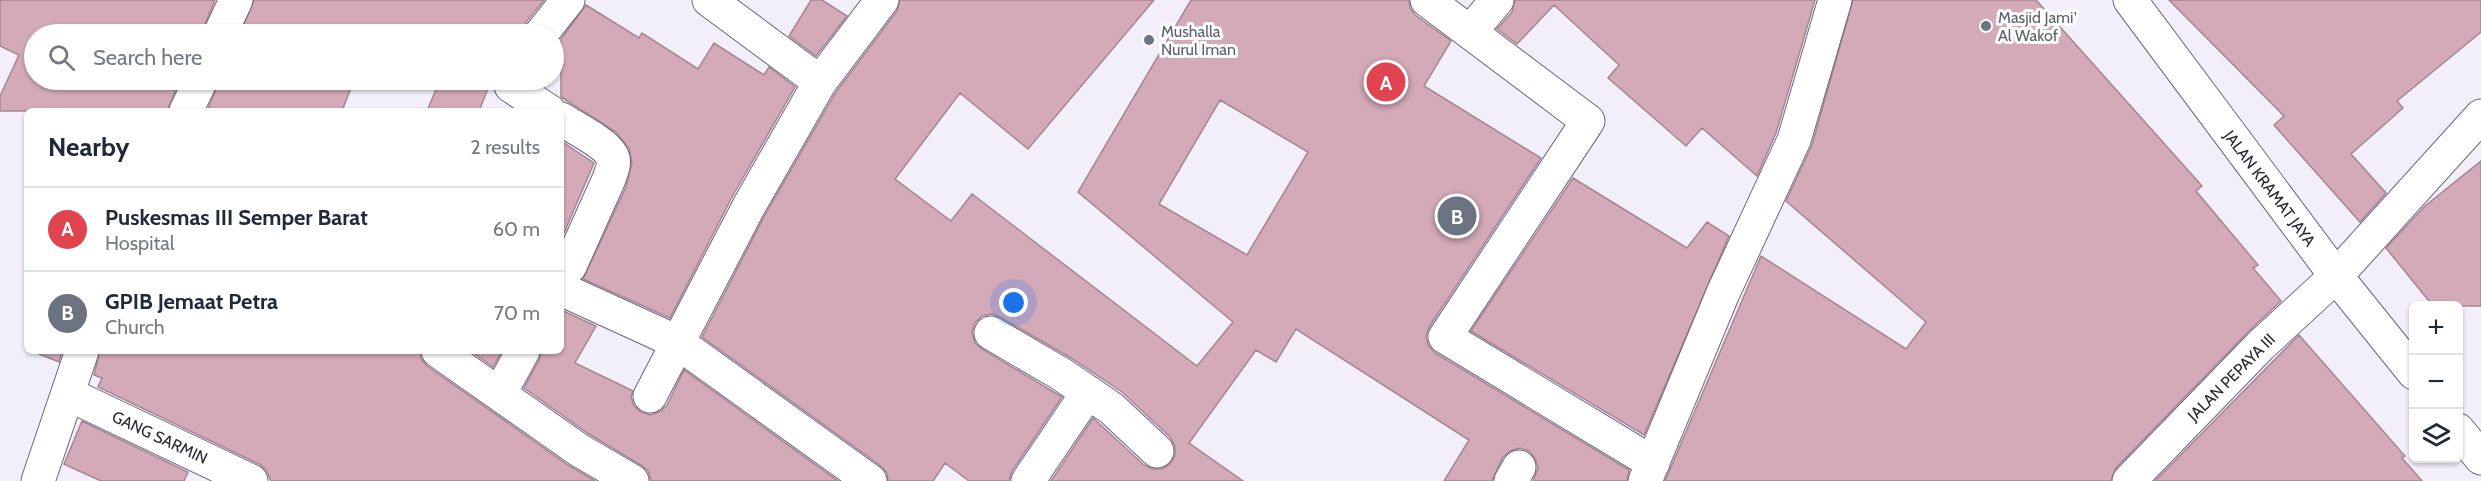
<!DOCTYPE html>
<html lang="en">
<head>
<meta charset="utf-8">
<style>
  :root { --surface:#fff; --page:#f6f6f7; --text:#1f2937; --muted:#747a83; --line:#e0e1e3; --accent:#277720 }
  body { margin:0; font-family:Cabin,sans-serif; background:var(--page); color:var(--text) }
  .controls { position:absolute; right:18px; bottom:18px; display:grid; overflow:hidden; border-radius:9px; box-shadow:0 2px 4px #0004 }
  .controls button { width:54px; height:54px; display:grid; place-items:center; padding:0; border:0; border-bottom:2px solid var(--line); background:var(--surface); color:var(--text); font:30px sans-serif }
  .you { position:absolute; left:1014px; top:303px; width:21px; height:21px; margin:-15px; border:4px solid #fff; border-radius:50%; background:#1a73e8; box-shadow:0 0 0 9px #1a73e833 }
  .badge { display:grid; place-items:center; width:39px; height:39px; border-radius:50%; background:var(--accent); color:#fff; font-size:20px; font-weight:700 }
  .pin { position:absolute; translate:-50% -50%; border:3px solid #fff; box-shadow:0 2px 6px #0006 }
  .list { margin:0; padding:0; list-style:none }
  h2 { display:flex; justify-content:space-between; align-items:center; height:78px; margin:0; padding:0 24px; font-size:26px }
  h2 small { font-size:20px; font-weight:400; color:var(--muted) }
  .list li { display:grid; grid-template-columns:39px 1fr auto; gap:18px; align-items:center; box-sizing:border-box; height:84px; padding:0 24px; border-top:2px solid var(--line) }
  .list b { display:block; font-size:22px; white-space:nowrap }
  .list p { margin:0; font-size:20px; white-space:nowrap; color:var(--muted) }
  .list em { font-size:20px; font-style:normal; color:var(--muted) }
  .icon { flex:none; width:33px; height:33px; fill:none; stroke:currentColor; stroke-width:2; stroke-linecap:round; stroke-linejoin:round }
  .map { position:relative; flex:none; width:2481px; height:481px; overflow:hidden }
  .search { position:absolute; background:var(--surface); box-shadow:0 2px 4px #0004; left:24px; top:24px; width:540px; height:66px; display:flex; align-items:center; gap:15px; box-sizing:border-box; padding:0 21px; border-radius:33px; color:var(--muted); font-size:22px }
  .panel { position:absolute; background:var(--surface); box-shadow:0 2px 4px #0004; left:24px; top:108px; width:540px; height:246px; border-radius:9px }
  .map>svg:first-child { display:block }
  .building { fill:#d4a9b8; stroke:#a68590; stroke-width:1.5; fill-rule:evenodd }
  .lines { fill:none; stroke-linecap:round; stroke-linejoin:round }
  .minor-casing { stroke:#6d6580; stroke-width:35 }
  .tertiary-casing { stroke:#6d6580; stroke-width:35 }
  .minor { stroke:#fff; stroke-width:33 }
  .tertiary { stroke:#fff; stroke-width:33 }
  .worship-dot { fill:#6b7280; stroke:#fefefe; stroke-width:2 }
  .labels { text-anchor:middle; stroke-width:6; stroke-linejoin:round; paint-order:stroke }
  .worship-label { font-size:16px; fill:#5b616d; stroke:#fefefe; text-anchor:start }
  .street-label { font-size:16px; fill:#2c2834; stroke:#fefefe }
</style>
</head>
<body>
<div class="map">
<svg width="2481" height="481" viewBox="0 0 2481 481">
  <rect width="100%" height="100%" fill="#f2effb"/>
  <path class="building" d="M0,0H215L201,34H34V80H180L167,111H0V96L19,55L0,46Z
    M254,0H544L526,22L523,34H240Z
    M811,0H822L847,16L816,56L789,36Z
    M900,0H1154L1028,149L960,93L895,179L951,221L972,194L1197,366L1233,322L1078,192L1191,0H1409L1410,8L1415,15L1451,41L1424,86L1541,158L1429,327L1426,336L1428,345L1435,353L1629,470L1627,481H1533L1538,468L1535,458L1529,451L1520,448L1510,451L1503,457L1492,481H1444L1469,440L1296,329L1276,362L1256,350L1189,443L1243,481H1051L1093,418L1144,465L1152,469H1162L1170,464L1175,456V446L1170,437L1122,392L1071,358L1000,317L992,314L982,316L975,323L972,332L975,343L982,349L1062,397L1012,471L1009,481H969L945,463L933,481H888L887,473L881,466L702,337L765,215L836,92L897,11ZM1220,100L1308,152L1247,255L1159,204Z
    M1515,0H1815L1776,133L1757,176L1702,128L1686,146L1608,78L1619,65L1554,5L1517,44L1497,29L1512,12Z
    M1853,0H2036L2202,186L2196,191L2258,265L2253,268L2281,301L2247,333L2116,468L2111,481H1665L1761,256L1906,349L1926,322L1786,201L1812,145Z
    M2169,0H2481V32L2397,101L2403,108L2351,154L2386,193L2360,222L2274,125L2284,116Z
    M586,5L639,38L642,33L698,69L714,43L764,75L769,67L795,87L732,197L670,318L583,279L626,187L632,163L629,149L616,132L561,97V39Z
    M220,80H354L342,111H207Z
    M440,80H494L493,88L489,86L479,111H427Z
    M561,141L594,163L561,240Z
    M2481,161V306H2433L2386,248L2425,206Z
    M1573,178L1687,248L1707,222L1729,236L1644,435L1471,331Z
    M561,310L596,326L575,363L633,391L631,397L634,406L641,412L651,415L661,411L667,405L684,370L838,481H651L648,471L641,465L589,434L524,388L539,360L542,351H561Z
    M2299,335L2405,456L2402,458L2422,481H2155Z
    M40,351H62L59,362L39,354Z
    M100,351H420L421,359L427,366L568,465L595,481H271L266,470L259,464L98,387L102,378L94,375Z
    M471,351H502L493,367Z
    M82,421L188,472L184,481H101L64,464Z"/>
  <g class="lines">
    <g class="minor-casing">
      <path id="minor" d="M709,0L820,82
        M1427,0L1588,121L1445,337L1653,463
        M1470,32L1497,0
        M220,34L236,0
        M541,34L568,0
        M511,86L549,111
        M186,111L201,80
        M561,119C573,127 606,143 612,156C616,163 611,172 609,179L570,266
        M561,289L677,342L870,481
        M991,333L1061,374L1111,408L1157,451
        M438,351L579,450L632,481
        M500,393L523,351
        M68,394L251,481
        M650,396L749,206L820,82L882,0
        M38,481L82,351
        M1028,481L1088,392
        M1511,481L1519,467
        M1645,481L1723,293L1794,140L1835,0
        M2129,481L2260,346L2336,276L2481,116"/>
    </g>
    <g class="tertiary-casing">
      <path id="tertiary" d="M2130,0L2336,276L2414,373
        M2458,430L2481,458"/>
    </g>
    <use href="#minor" class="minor"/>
    <use href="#tertiary" class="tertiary"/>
  </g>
  <g class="worship-dot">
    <circle cx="1986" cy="26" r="6"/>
    <circle cx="1149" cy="40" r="6"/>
  </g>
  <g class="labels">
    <g class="worship-label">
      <text x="1998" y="23">Masjid Jami'<tspan x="1998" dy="18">Al Wakof</tspan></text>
      <text x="1161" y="37">Mushalla<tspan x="1161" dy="18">Nurul Iman</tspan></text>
    </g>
    <g class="street-label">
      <text transform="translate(2270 188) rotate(53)" y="6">JALAN KRAMAT JAYA</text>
      <text transform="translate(2231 377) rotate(-45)" y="6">JALAN PEPAYA III</text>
      <text transform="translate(160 437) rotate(25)" y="6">GANG SARMIN</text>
    </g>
  </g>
</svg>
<div class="controls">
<button>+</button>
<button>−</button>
<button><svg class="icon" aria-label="layers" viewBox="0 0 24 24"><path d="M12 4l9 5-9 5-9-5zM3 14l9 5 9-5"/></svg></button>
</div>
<div class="you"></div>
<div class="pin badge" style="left:1386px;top:82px;background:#e0444e">A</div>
<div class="pin badge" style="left:1457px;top:216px;background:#6b7280">B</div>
<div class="search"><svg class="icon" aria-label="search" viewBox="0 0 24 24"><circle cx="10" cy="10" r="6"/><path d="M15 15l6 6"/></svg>Search here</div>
<section class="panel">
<h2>Nearby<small>2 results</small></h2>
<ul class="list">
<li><span class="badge" style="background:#e0444e">A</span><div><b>Puskesmas III Semper Barat</b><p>Hospital</p></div><em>60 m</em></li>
<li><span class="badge" style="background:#6b7280">B</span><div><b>GPIB Jemaat Petra</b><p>Church</p></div><em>70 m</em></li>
</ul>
</section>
</div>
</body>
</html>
